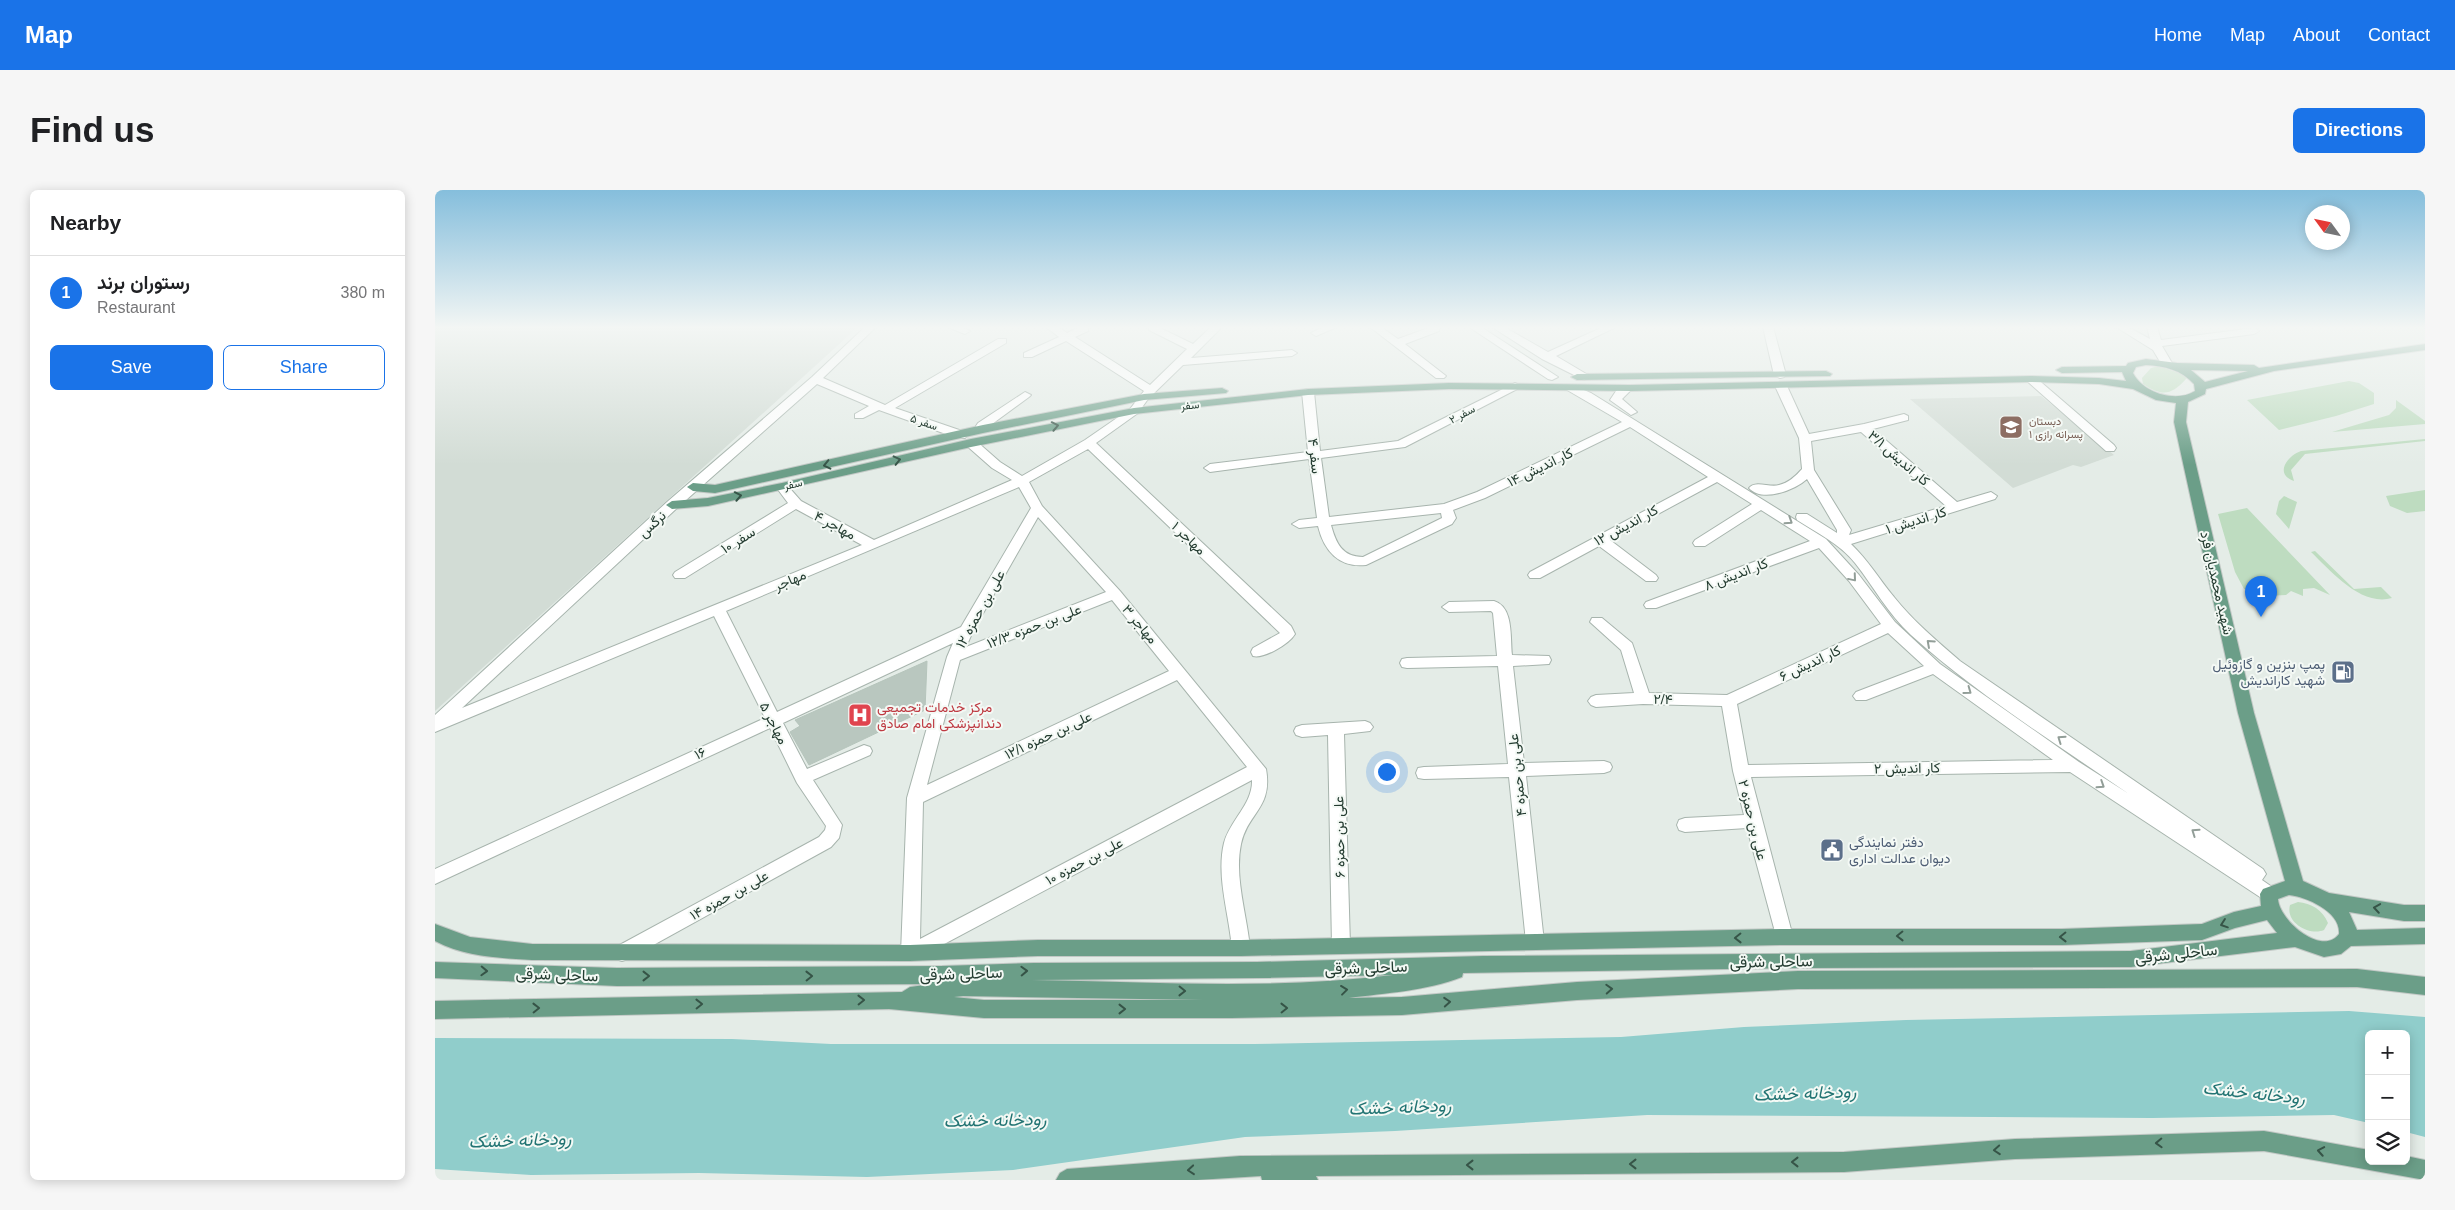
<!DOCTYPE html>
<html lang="en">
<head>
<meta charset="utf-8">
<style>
  :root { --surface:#fff; --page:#f6f6f6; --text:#202124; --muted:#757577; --line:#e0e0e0; --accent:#1a73e8 }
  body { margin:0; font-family:Arial,Vazirmatn,sans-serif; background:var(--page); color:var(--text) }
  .controls { position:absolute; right:15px; bottom:15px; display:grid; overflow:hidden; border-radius:8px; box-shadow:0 2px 12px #0003 }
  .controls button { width:45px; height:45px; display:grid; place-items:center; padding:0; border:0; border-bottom:1px solid var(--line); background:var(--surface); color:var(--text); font:25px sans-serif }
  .compass { position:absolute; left:1870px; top:15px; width:45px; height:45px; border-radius:50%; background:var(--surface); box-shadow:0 2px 12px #0003; rotate:303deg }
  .you { position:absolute; left:951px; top:581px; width:18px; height:18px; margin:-12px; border:4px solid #fff; border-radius:50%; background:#1a73e8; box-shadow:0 0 0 8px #1a73e833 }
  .badge { display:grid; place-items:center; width:32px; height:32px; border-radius:50%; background:var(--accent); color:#fff; font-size:16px; font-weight:700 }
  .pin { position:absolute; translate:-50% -41px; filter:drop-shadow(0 1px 2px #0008) }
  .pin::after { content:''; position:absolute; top:26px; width:18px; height:15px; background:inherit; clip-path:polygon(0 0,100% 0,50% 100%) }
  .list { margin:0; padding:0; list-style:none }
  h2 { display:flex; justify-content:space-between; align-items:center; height:65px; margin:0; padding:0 20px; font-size:21px }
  h2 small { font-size:16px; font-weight:400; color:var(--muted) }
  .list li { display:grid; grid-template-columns:32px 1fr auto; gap:15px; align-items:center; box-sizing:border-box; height:75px; padding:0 20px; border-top:1px solid var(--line) }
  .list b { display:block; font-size:19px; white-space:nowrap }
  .list p { margin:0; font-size:16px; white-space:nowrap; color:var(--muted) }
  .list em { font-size:16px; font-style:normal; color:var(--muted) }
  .actions { display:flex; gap:10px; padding:15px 20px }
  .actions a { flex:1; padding:11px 0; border:1px solid var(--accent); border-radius:8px; text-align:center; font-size:18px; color:var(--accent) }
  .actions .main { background:var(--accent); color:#fff }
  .icon { flex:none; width:28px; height:28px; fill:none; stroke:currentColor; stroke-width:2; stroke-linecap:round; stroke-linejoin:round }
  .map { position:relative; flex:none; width:1990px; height:990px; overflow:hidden; border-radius:8px }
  header { display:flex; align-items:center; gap:30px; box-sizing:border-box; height:70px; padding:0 25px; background:var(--accent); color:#fff }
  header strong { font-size:24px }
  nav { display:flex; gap:28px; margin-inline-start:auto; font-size:18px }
  .intro { display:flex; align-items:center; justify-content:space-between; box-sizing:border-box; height:120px; padding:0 30px }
  h1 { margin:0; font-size:35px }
  .button { padding:12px 22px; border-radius:8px; background:var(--accent); color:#fff; font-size:18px; font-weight:700 }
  main { display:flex; gap:30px; padding:0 30px }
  aside { flex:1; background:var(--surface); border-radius:8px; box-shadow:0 2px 12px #0003 }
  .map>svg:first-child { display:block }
  .built { fill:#d2dcd5 }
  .green { fill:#bedcc0 }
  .water { fill:#90cdcb }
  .building { fill:#b9c7bf; stroke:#b6c5bc }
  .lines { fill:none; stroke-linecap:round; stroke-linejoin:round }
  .minor-casing { stroke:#a7b4ad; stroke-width:2 }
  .major-casing { stroke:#c2c8c5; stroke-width:2 }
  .minor { fill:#fff; fill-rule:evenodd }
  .major { fill:#6b9e88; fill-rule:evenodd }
  .oneway { stroke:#365447 }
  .oneway2 { stroke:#929e98 }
  .labels { text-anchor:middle; stroke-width:4; stroke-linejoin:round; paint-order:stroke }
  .far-street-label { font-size:11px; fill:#243c31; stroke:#f4f9f5 }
  .far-education-label { font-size:11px; fill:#785e54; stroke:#f4f9f5; text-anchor:start }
  .street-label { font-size:14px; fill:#243c31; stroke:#f4f9f5 }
  .service-label { font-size:14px; fill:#4e5e75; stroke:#f4f9f5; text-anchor:end }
  .health-label { font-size:14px; fill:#be3a42; stroke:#f4f9f5; text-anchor:start }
  .near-street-label { font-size:16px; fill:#243c31; stroke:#f4f9f5 }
  .near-water-label { font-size:18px; font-style:italic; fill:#227473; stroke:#f4f9f5 }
</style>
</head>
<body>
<header>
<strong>Map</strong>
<nav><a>Home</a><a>Map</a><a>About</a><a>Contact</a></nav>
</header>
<div class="intro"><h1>Find us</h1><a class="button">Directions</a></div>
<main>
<aside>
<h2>Nearby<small></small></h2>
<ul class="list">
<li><span class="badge">1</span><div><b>رستوران برند</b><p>Restaurant</p></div><em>380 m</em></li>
</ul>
<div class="actions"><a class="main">Save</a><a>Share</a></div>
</aside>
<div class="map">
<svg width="1990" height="990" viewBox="0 0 1990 990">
  <rect width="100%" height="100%" fill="#e4ece7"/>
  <path class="built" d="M0,137H423L0,521Z
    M1606,206L1679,265L1646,277L1638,275L1578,298L1475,209Z"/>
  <path class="green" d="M1724,176L1750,185L1751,189C1736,205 1728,207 1708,194L1707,188L1716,178Z
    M1914,191L1924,193L1939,203V214L1901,226L1844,240L1812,210Z
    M1961,210L1990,231V234L1897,242L1954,225L1961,218Z
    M1990,249V251L1870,264L1856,280L1859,291C1839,284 1852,266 1866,261Z
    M1990,300V321L1972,323L1955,316L1951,306Z
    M1849,306L1862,312L1854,339L1841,324L1844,311Z
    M1812,318L1895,405L1879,398L1868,399V406L1856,401L1851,405L1831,406L1827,400L1809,399L1800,382L1783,324Z
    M1880,361L1919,399L1946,397L1957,408C1926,417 1896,381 1876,362Z
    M1863,712C1876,713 1888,720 1893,733L1889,740C1875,746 1850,733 1855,715Z"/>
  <path class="water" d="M1914,821L1990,827V947L1971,942V844H1934V933L1899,925L1717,928L1212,925L960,941L810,947L578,980L432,987L264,983L96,985L0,979V848L297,849L396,854H819L1186,847L1309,837L1471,830Z"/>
  <path class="building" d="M492,471L490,520L374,575L355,542L365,536L360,530Z"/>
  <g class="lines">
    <g class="minor-casing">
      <path id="minor" d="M430,137H441L388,188L450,215L563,149H571V153L460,218L530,242L532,245L530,248H522L444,220L428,228H420V224L434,216L382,194L242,318L27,518L427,355L361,319L250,388H240L238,385L240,382L353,313L341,297L343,294H351L366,311L439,350L577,290L557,278L532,256L530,253L532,250H540L565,272L587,286L650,250L695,219L709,201L631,151L597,167H589V163L624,147L611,137H623L632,143L645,137H653V141L640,147L715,195L752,159L714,140V137H723L758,154L776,137H787L756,168L857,160L862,163L857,166L748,175L713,209L703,223L661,253L856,436L860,444C854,454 829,469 818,466L816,462L818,458L845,443L653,259L594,292L607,316L685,401L831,579C838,618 813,622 806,654C799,687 812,725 815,758L812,764L806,766L800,764L797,758C794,724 781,686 789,653C795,630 818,614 817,590L481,769L475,771L469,769L466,763L472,608L512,467L518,453L348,533L372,579L429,555L435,557L437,561L435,565L378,590L407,635L404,648L396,657L193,769L187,771L181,769L178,763L181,757L384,647L390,640L391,636L362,593L335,538L0,694V679L330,528L279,426L0,542V525L232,312L377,187ZM584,297L596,318L526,437L342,522L291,421ZM603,327L671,402L531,457L538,441ZM677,410L734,481L492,595L525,470ZM742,490L812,577L485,749L488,612Z
        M512,137H527L535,141L530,144Z
        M888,137H902L881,146L876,143Z
        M935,137H946L963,149L996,137H1004V141L970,154L1011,186L1009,188H1001Z
        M1034,137H1046L1123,187L1117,190L1113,189Z
        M1057,137H1069L1113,162L1168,137H1181L1121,166L1153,185L1155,187L1149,190L1107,169Z
        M1328,137H1338L1351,185L1349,187L1345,188L1339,185Z
        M1681,137H1693L1715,149L1712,137H1722L1726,150L1819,138L1824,141L1819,144L1727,156L1737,173L1731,176L1727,175L1718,160Z
        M1596,186L1600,187L1679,255L1681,258L1679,261H1671L1592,191L1590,189Z
        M1080,193L1086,196L1084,198L970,257L886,268L894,327L1009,314L1042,302L1187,232L1127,197L1129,195H1137L1156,203L1391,349L1424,385L1460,432L1505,474L1644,572L1694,604C1620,553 1543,505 1476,445C1453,424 1439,397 1420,373C1405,354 1382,343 1362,330L1361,327L1362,324H1372L1402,343V340L1372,289C1360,300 1327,313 1314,298C1320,290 1335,298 1344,295C1353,293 1361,286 1367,279L1364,248L1340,196L1342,194H1350L1352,196L1374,244L1429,234L1469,224L1473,226V230L1438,239L1522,312L1556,302L1562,306L1560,309L1416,354C1433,370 1444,389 1459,407C1478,431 1502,451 1525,471L1828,679L1831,684L1827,690L1840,699L1843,704L1840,709L1834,712L1828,709L1635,582L1316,587L1358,747L1355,753L1349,755L1343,753L1312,638L1250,642L1244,640L1242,635L1244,630L1250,628L1309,625L1298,581L1287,516L1208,514L1161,517L1156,515L1153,511L1156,507L1161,505L1199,503L1186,460L1155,432L1157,428H1167L1197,453L1214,503L1292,505L1446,434L1414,391L1384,358L1221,418H1211L1209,415L1211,412L1375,351L1326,320L1270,356H1260L1258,353L1260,350L1317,314L1282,292L1175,350L1221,385L1223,388L1221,391H1211L1164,356L1105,388H1095L1093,385L1095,382L1273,287L1195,237L1050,308L1018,320L1021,328L1017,334L931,375C904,378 889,361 883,336L864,338L857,334L864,330L882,328L874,269L775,282L769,278L775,274L873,262L867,202L869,200L873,199L879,202L885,261L963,251ZM1426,242L1511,316L1414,345L1416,340L1379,280L1376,251ZM1006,323L1007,328L928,367C907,367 901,353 896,335ZM1453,443L1489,476L1421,502L1418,506L1421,510H1431L1498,484L1618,570L1313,575L1302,514Z
        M1192,195L1198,198L1187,209L1202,222L1196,225L1175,210L1181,201Z
        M590,202L596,205L594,207L553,237L552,242H544L541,236L543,233Z
        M1059,411C1079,417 1075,448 1077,465L1114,466L1116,470L1114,474L1078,476L1089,573L1169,571L1175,573L1177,577L1175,581L1169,583L1091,586L1109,752L1106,758L1100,760L1094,758L1091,752L1074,587L989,589L983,588L981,583L983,578L989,577L1073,574L1063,476L972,478L967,477L965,473L967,469L972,468L1062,466L1058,423L1056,421L1014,422L1007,417L1014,412Z
        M930,531L935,533L938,537L935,541L909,544L915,756L912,762L906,764L900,762L897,756L893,545L867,547L861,545L859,541L861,537L867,535Z"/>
    </g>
    <g class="major-casing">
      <path id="major" d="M1990,154V160L1839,181L1771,199L1770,204L1753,212L1751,232L1819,523L1868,691L1894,703L1969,715H1990V731H1969L1914,722L1922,740L1990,738V754L1916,756L1906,764L1889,767L1860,757L1696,777L1368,778L1028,783L1027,787C991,801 951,803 914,808L967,807L1142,792L1363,781L1922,779L1990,787V805L1922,797L1363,799L1142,810L967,825L796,828H549L454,819L0,829V811L467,802L475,797L497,794L182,796L0,788V772L182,778L507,776L599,773L822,772L1048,766L1696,761L1842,743L1832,730L1800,738L1767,750L1627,755H1349L806,766H603L475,771L97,770C64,768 30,767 0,751V734L35,747L97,754L475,755L603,750H806L1349,739H1627L1767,734L1799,722L1826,716L1825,704L1828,699L1850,691L1803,523L1739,232L1741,213L1721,210L1698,199L1664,194L1596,192L1195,201L1014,199L873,205L699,224L536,257L273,316L237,319L231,315L237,311L273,308L347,293L536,249L699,218L873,199L1014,193L1195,195L1596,186L1664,188L1691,191L1687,182L1627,183L1621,180L1627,177L1691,176L1693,173L1711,169L1742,173L1819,175L1824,178ZM1711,175C1730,176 1746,180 1759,194L1760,201C1741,213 1708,203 1698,183L1701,177ZM1756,180L1813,181L1770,192ZM1854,705C1872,707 1906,722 1904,744C1887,767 1844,730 1843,709ZM958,785C839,800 717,792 597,790L822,788ZM528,806L768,810H549L519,807Z
        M1391,181L1397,184L1395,186L1142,190L1136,187L1142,184Z
        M787,198L793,201L791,203L709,210L548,243L280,303L258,301L252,297L258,293L280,295L548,235L709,204Z
        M1829,941L1934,960V971H1971V966L1990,970V990L1829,961L1580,969L1409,982L881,986L883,990H827L826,986L762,990H621L625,983L632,979L805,966L1409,962L1580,949Z"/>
    </g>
    <use href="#minor" class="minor"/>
    <use href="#major" class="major"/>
  </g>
  <defs><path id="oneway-chevron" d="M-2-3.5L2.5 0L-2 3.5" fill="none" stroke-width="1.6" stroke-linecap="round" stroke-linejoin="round" transform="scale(1.25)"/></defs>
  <g class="oneway">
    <use href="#oneway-chevron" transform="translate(620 236) rotate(-11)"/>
    <use href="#oneway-chevron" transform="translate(462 270) rotate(-13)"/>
    <use href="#oneway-chevron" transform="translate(392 275) rotate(167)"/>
    <use href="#oneway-chevron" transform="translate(303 306) rotate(-11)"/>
    <use href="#oneway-chevron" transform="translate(1942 718) rotate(-171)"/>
    <use href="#oneway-chevron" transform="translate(1789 734) rotate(161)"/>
    <use href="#oneway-chevron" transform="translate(1465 746) rotate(179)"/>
    <use href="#oneway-chevron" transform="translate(1628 747) rotate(179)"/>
    <use href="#oneway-chevron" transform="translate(1303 748) rotate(179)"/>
    <use href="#oneway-chevron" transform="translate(49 781) rotate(2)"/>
    <use href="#oneway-chevron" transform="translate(589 781) rotate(-2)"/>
    <use href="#oneway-chevron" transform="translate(211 786)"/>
    <use href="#oneway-chevron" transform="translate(374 786) rotate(-1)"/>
    <use href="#oneway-chevron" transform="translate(1174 799) rotate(-3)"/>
    <use href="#oneway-chevron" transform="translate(909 800) rotate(-7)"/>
    <use href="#oneway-chevron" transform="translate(747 801) rotate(1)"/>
    <use href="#oneway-chevron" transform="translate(426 810) rotate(-1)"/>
    <use href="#oneway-chevron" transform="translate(1012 812) rotate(-4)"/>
    <use href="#oneway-chevron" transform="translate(264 814) rotate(-1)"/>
    <use href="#oneway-chevron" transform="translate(101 818) rotate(-1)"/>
    <use href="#oneway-chevron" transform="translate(849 818) rotate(-1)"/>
    <use href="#oneway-chevron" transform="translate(687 819)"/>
    <use href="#oneway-chevron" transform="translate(1724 953) rotate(178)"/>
    <use href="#oneway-chevron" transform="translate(1562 960) rotate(176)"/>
    <use href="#oneway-chevron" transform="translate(1886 961) rotate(-170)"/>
    <use href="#oneway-chevron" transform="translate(1360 972) rotate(180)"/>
    <use href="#oneway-chevron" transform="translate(1198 974) rotate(180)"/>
    <use href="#oneway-chevron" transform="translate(1035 975) rotate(180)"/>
    <use href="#oneway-chevron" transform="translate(756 980) rotate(175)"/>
  </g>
  <g class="oneway2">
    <use href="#oneway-chevron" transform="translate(1354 331) rotate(33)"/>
    <use href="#oneway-chevron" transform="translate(1418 388) rotate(50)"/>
    <use href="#oneway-chevron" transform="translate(1495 453) rotate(-138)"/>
    <use href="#oneway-chevron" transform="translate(1533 501) rotate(36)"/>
    <use href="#oneway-chevron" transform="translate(1626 549) rotate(-145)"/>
    <use href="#oneway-chevron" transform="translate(1666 595) rotate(33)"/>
    <use href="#oneway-chevron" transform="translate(1760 642) rotate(-145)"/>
  </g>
  <linearGradient id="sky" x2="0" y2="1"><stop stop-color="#85bedc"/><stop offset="0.5" stop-color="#f3f6f4"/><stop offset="1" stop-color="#f3f6f4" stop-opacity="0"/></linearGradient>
  <rect width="1990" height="275" fill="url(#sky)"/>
  <defs>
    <g id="school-square" transform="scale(1.25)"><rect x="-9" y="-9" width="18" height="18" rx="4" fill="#8d6e63" stroke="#f4f9f5"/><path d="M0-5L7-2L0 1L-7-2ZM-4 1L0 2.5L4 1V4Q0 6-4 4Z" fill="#fff"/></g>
    <g id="fuel-square" transform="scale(1.25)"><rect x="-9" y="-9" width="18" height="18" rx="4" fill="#5c6f8a" stroke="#f4f9f5"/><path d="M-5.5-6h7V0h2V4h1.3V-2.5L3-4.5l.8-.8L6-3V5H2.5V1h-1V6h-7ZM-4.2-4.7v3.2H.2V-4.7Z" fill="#fff"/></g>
    <g id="hospital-square" transform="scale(1.25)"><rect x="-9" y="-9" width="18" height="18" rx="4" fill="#e0444e" stroke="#f4f9f5"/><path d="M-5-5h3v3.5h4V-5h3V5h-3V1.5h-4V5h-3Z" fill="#fff"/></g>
    <g id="civic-square" transform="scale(1.25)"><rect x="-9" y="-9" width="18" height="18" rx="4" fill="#5c6f8a" stroke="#f4f9f5"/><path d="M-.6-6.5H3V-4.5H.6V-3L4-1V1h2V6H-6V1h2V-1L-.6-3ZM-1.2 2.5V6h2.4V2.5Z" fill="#fff"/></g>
  </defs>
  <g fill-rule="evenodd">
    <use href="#school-square" x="1576" y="237"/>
    <use href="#fuel-square" x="1908" y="482"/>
    <use href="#hospital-square" x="425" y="525"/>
    <use href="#civic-square" x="1397" y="660"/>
  </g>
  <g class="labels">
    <g class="far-street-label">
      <text transform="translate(755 215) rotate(-6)" y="4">سفر</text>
      <text transform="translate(1027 224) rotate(-28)" y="4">۲ سفر</text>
      <text transform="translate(489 232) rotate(19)" y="4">۵ سفر</text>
      <text transform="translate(358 294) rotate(-13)" y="4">سفر</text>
    </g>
    <g class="far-education-label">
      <text x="1594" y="235">دبستان<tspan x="1594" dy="13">پسرانه رازی ۱</tspan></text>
    </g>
    <g class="street-label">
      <text transform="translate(880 266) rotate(83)" y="5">۴ سفر</text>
      <text transform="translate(1464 268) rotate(41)" y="5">۳/۱ کار اندیش</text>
      <text transform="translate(1105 277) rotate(-26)" y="5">۱۴ کار اندیش</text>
      <text transform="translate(1481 330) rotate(-17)" y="5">۱ کار اندیش</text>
      <text transform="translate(217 334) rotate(-43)" y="5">نرگس</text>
      <text transform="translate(400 335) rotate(28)" y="5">۴ مهاجر</text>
      <text transform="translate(1191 335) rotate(-28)" y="5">۱۲ کار اندیش</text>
      <text transform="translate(754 348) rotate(44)" y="5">۱ مهاجر</text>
      <text transform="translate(303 350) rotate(-32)" y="5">۱۰ سفر</text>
      <text transform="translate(1301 384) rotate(-21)" y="5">۸ کار اندیش</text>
      <text transform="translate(355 390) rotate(-23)" y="5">مهاجر</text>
      <text transform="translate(1782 393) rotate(77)" y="5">شهید محمدیان فرد</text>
      <text transform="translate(545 419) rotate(-61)" y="5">۱۲ علی بن حمزه</text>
      <text transform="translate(705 434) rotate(50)" y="5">۳ مهاجر</text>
      <text transform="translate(599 436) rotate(-21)" y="5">۱۲/۳ علی بن حمزه</text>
      <text transform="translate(1375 473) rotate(-25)" y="5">۶ کار اندیش</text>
      <text transform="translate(1228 509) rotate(2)" y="5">۲/۴</text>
      <text transform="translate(339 533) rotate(63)" y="5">۵ مهاجر</text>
      <text transform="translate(613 545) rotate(-25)" y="5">۱۲/۱ علی بن حمزه</text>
      <text transform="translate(265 563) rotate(-25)" y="5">۱۶</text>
      <text transform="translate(1472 578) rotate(-1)" y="5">۲ کار اندیش</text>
      <text transform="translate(1082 585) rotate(-96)" y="5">۴ علی بن حمزه</text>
      <text transform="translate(1318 630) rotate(76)" y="5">۲ علی بن حمزه</text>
      <text transform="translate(904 647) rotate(-91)" y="5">۶ علی بن حمزه</text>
      <text transform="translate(649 671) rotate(-28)" y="5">۱۰ علی بن حمزه</text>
      <text transform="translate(294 705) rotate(-29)" y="5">۱۴ علی بن حمزه</text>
    </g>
    <g class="service-label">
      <text x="1890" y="479">پمپ بنزین و گازوئیل<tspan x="1890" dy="16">شهید کاراندیش</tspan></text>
      <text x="1414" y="657" text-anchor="start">دفتر نمایندگی<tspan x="1414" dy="16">دیوان عدالت اداری</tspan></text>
    </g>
    <g class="health-label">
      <text x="442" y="522">مرکز خدمات تجمیعی<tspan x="442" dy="16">دندانپزشکی امام صادق</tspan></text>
    </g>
    <g class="near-street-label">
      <text transform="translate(1741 763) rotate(-6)" y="6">ساحلی شرقی</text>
      <text transform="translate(1336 771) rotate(-1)" y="6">ساحلی شرقی</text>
      <text transform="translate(931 777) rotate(-2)" y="6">ساحلی شرقی</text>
      <text transform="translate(526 783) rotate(-2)" y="6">ساحلی شرقی</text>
      <text transform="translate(122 784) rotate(2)" y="6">ساحلی شرقی</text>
    </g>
    <g class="near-water-label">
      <text transform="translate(1370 903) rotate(-2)" y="6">رودخانه خشک</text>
      <text transform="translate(1819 903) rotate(6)" y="6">رودخانه خشک</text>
      <text transform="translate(965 917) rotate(-2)" y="6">رودخانه خشک</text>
      <text transform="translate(560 930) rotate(-1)" y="6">رودخانه خشک</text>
      <text transform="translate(85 950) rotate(-2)" y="6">رودخانه خشک</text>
    </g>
  </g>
</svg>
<div class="controls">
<button>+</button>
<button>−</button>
<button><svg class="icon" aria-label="layers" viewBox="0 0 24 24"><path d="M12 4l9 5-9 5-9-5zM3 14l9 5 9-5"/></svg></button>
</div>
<svg class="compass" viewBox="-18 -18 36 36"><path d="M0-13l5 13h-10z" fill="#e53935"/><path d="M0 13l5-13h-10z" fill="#757577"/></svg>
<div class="you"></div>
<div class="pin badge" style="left:1826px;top:427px">1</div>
</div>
</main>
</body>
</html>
